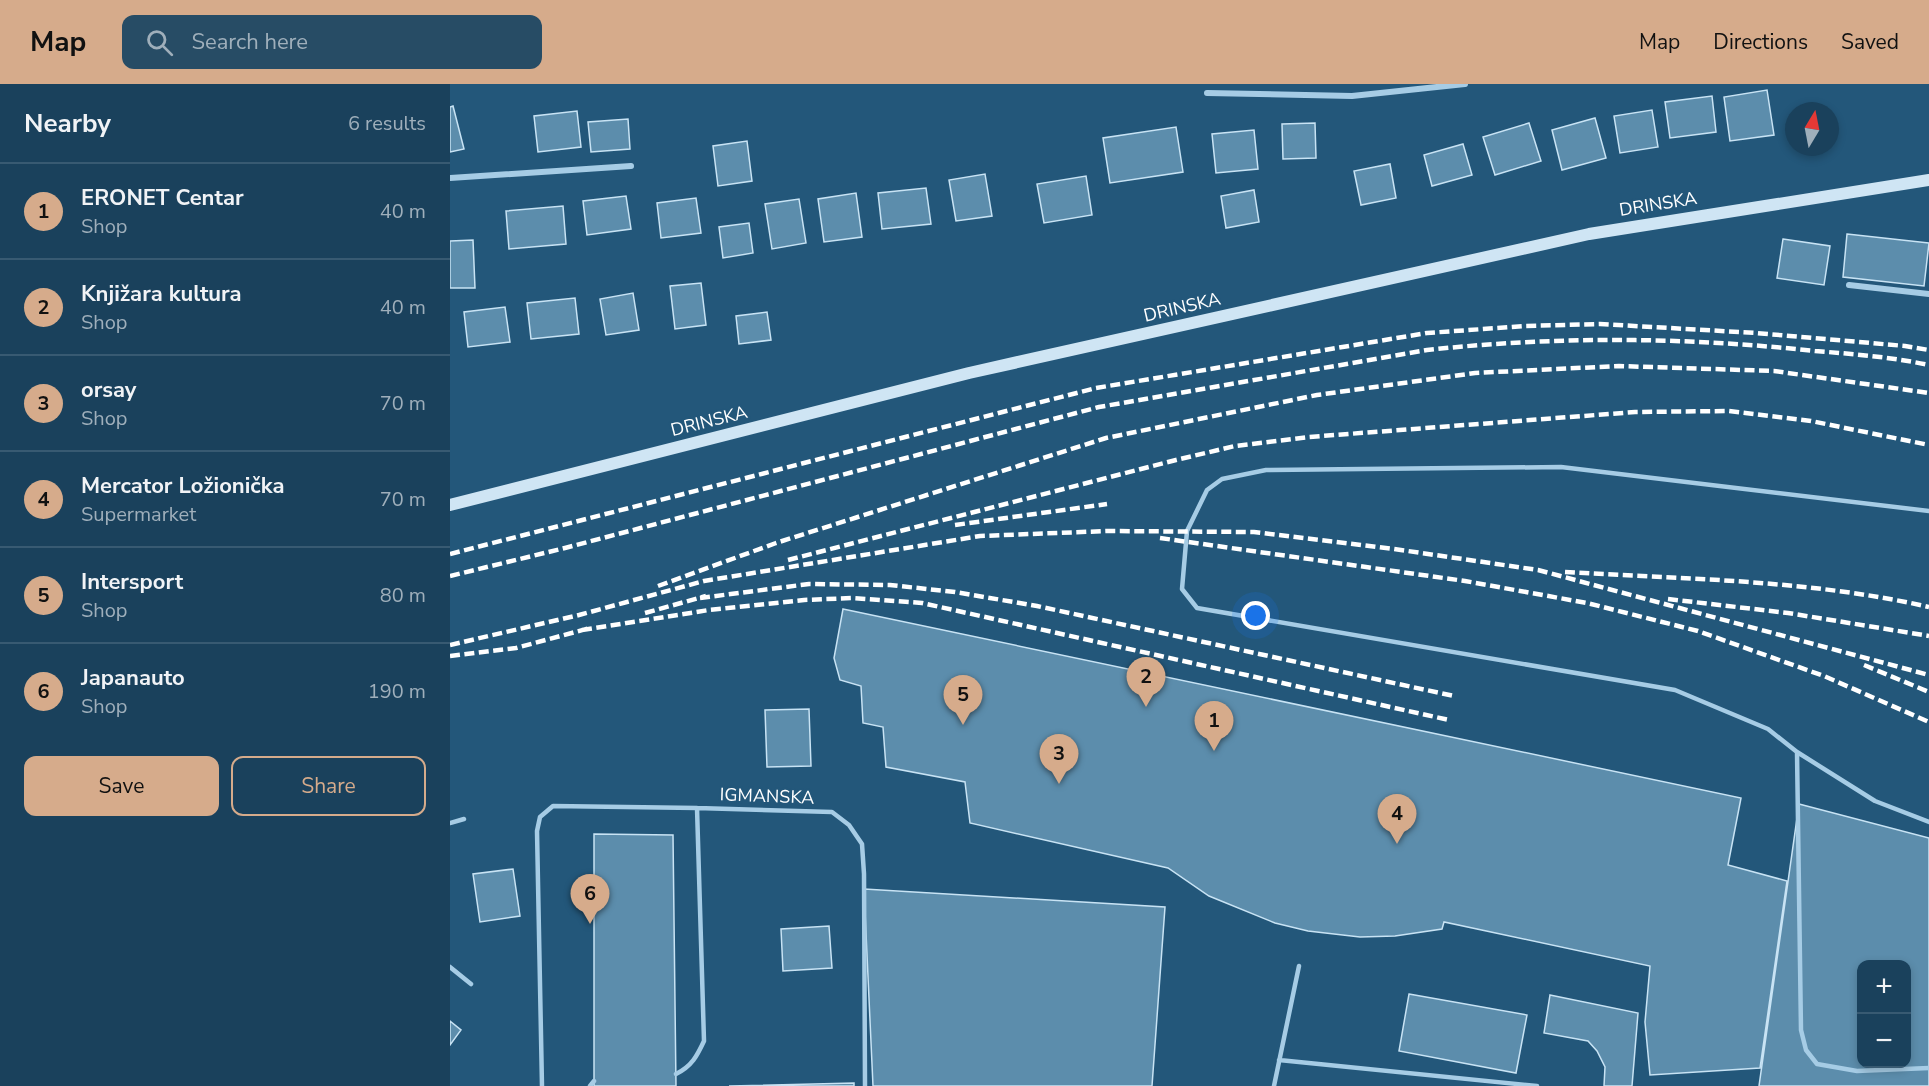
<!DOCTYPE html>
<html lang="en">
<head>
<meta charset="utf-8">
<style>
  :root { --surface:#1a415c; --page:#274c65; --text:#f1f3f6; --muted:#9fafbb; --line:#385a72; --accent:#d6ab8b }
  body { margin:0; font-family:"Nunito Sans",sans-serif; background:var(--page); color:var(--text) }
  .controls { position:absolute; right:18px; bottom:18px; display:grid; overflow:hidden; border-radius:12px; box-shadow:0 3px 9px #0003 }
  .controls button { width:54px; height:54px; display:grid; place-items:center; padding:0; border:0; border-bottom:2px solid var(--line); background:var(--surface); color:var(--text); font:30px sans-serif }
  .compass { position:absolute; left:1335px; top:18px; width:54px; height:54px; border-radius:50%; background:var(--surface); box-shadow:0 3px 9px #0003; rotate:10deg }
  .you { position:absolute; left:806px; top:532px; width:21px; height:21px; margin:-15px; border:4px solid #fff; border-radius:50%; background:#1a73e8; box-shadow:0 0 0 9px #1a73e833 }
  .badge { display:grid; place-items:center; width:39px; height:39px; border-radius:50%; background:var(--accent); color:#111; font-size:20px; font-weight:700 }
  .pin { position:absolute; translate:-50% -50px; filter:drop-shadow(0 2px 3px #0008) }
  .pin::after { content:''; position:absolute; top:32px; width:21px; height:18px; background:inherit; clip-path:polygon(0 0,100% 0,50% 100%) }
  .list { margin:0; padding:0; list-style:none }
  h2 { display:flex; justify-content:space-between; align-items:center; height:78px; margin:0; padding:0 24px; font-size:26px }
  h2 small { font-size:20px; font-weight:400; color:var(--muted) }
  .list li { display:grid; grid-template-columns:39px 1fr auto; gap:18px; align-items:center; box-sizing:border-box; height:96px; padding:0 24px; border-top:2px solid var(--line) }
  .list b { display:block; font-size:22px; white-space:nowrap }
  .list p { margin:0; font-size:20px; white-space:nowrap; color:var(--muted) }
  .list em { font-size:20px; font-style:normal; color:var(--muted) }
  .actions { display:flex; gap:12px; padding:18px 24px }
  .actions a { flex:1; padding:14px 0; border:2px solid var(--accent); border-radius:12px; text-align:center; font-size:21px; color:var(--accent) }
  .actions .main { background:var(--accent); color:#111 }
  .icon { flex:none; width:33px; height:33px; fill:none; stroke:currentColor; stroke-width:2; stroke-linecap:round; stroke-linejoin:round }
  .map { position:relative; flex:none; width:1479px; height:1002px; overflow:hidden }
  header { display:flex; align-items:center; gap:36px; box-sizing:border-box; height:84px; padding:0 30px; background:var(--accent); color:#111 }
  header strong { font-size:28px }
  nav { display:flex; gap:33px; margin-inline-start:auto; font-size:21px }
  .search { width:420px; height:54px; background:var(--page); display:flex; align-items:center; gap:15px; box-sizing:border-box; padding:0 21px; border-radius:12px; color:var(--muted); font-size:22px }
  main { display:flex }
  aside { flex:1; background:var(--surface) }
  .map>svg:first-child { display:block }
  .building { fill:#5c8dac; stroke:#c8e3f4; stroke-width:1.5; fill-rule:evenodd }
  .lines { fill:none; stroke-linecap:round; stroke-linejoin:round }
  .service { stroke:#a6cce5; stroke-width:4.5 }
  .minor { stroke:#a6cce5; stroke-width:6 }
  .secondary { stroke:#cfe5f4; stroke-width:12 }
  .rail { stroke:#fff; stroke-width:4.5; stroke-dasharray:10 4.5; stroke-linecap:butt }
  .labels { text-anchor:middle; stroke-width:4.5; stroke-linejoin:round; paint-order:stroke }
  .street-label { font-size:18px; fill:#fff; stroke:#23577a }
</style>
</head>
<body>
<header>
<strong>Map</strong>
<div class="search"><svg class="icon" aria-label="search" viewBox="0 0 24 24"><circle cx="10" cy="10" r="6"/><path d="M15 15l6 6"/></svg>Search here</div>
<nav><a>Map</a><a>Directions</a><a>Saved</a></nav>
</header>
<main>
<aside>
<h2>Nearby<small>6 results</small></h2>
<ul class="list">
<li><span class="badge">1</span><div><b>ERONET Centar</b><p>Shop</p></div><em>40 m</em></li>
<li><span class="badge">2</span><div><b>Knjižara kultura</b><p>Shop</p></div><em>40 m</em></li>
<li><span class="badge">3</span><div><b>orsay</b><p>Shop</p></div><em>70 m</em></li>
<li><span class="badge">4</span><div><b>Mercator Ložionička</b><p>Supermarket</p></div><em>70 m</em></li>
<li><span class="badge">5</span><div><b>Intersport</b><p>Shop</p></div><em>80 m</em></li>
<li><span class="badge">6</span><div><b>Japanauto</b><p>Shop</p></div><em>190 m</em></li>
</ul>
<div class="actions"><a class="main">Save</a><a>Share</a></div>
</aside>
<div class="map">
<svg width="1479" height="1002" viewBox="0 0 1479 1002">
  <rect width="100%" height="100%" fill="#23577a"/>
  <path class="building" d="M1317,6L1324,51L1280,57L1274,13Z
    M1262,12L1266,48L1220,54L1215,18Z
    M3,22L14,65L0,68V23Z
    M1202,26L1208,63L1170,69L1164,32Z
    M127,27L131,63L88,68L84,32Z
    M1145,34L1156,74L1112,86L1102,46Z
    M178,35L180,65L141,68L138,38Z
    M865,39L866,74L833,75L832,40Z
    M1079,39L1091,77L1045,91L1033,53Z
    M726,43L733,88L660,99L653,54Z
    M804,46L808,85L766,89L762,50Z
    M297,57L302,97L268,102L263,62Z
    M1013,60L1022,91L982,102L974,71Z
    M940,80L946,114L911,121L904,87Z
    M535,90L542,132L506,137L499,96Z
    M636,92L642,131L594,139L587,100Z
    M476,104L481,140L432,145L428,109Z
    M804,106L809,138L776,144L771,112Z
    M406,109L412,153L374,158L368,115Z
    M176,112L181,145L137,151L133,117Z
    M246,114L251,149L211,154L207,119Z
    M349,115L356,159L322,165L315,120Z
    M113,122L116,160L59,165L56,127Z
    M299,139L303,169L273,174L269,143Z
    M1397,150L1479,159L1474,202L1393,193Z
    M1333,155L1380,162L1374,201L1327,194Z
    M23,156L25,204H0V157Z
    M251,199L256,241L225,245L220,202Z
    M183,209L189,246L156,251L150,215Z
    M125,214L129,250L81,255L77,219Z
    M55,223L60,258L18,263L14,228Z
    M317,228L321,256L289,260L286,232Z
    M393,525L1291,714L1278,781L1337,797L1310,984L1200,991L1195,938L1200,882L994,838L992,845L945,852L910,853L858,847L825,839L759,812L718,784L520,739L515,698L436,683L433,643L413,639L411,602L390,596L384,574Z
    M359,625L361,682L317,683L315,626Z
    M1349,720L1479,754V1002H1309ZM1412,880H1456V980H1412Z
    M144,750L223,751L226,1002H144Z
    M63,785L70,832L30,838L23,790Z
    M414,805L715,823L702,1002H423Z
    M379,842L382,884L333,887L331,845Z
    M959,910L1077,931L1066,989L949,967Z
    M1100,911L1188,929L1182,1002H1154L1155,983L1147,967L1138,957L1094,949Z
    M0,937L11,946L0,961Z
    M404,999V1002H279Z"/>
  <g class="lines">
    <path class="service" d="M1479,427L1111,383L816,386L772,395L757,406L737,447L732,505L747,524L1225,606L1318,645L1347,668L1425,717L1479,738
      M1347,668L1351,946L1356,966L1367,980L1407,987L1479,984
      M0,739L14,735
      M0,883L21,900
      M829,976L1087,1002
      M226,990C242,982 247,972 254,957L247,724
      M92,1002L87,747L90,733L103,722L247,724L382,728L399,741L412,760L414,790L415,1002
      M140,1002L144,997
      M824,1002L849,882"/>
    <path class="minor" d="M757,9L902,12L1015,0
      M0,94L181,82
      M1399,201L1479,210"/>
    <path class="secondary" d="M0,421L519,289L1139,150L1479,96"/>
    <path class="rail" d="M505,441L657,420
      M710,454L1015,497L1137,519L1248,547L1374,592L1479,638
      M0,470L646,304L977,249L1076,242L1150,240L1306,249L1455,262L1479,266
      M338,476L726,376L785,362L859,353L1185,328L1279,327L1361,337L1479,361
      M1115,488C1235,495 1361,496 1479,523
      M0,492L115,464L649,323L977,266C1106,252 1236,253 1365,267C1403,270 1441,273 1479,281
      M208,502L326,459L656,354L867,311L1025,289L1169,282L1324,287L1479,309
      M250,514L359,500L440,501L505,508L587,522L1004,612
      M1218,515L1338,529L1479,552
      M195,529L256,512
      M132,546L259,526L354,516L403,514L472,519L999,636
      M0,561L129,531L254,497L530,452L657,447L804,448L944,465L1088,486L1479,591
      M0,572L66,564L140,544
      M1414,581L1479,608"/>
  </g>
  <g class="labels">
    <g class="street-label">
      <text transform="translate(1208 120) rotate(-9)" y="6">DRINSKA</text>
      <text transform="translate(732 223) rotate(-13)" y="6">DRINSKA</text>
      <text transform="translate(259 337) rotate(-14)" y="6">DRINSKA</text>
      <text transform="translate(317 712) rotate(2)" y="6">IGMANSKA</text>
    </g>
  </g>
</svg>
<div class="controls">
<button>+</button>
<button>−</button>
</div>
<svg class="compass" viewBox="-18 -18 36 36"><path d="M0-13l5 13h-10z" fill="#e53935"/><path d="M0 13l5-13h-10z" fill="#9fafbb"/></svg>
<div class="you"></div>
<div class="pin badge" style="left:764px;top:667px">1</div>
<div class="pin badge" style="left:696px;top:623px">2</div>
<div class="pin badge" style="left:609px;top:700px">3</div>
<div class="pin badge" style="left:947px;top:760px">4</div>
<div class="pin badge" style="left:513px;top:641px">5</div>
<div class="pin badge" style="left:140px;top:840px">6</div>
</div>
</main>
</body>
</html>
